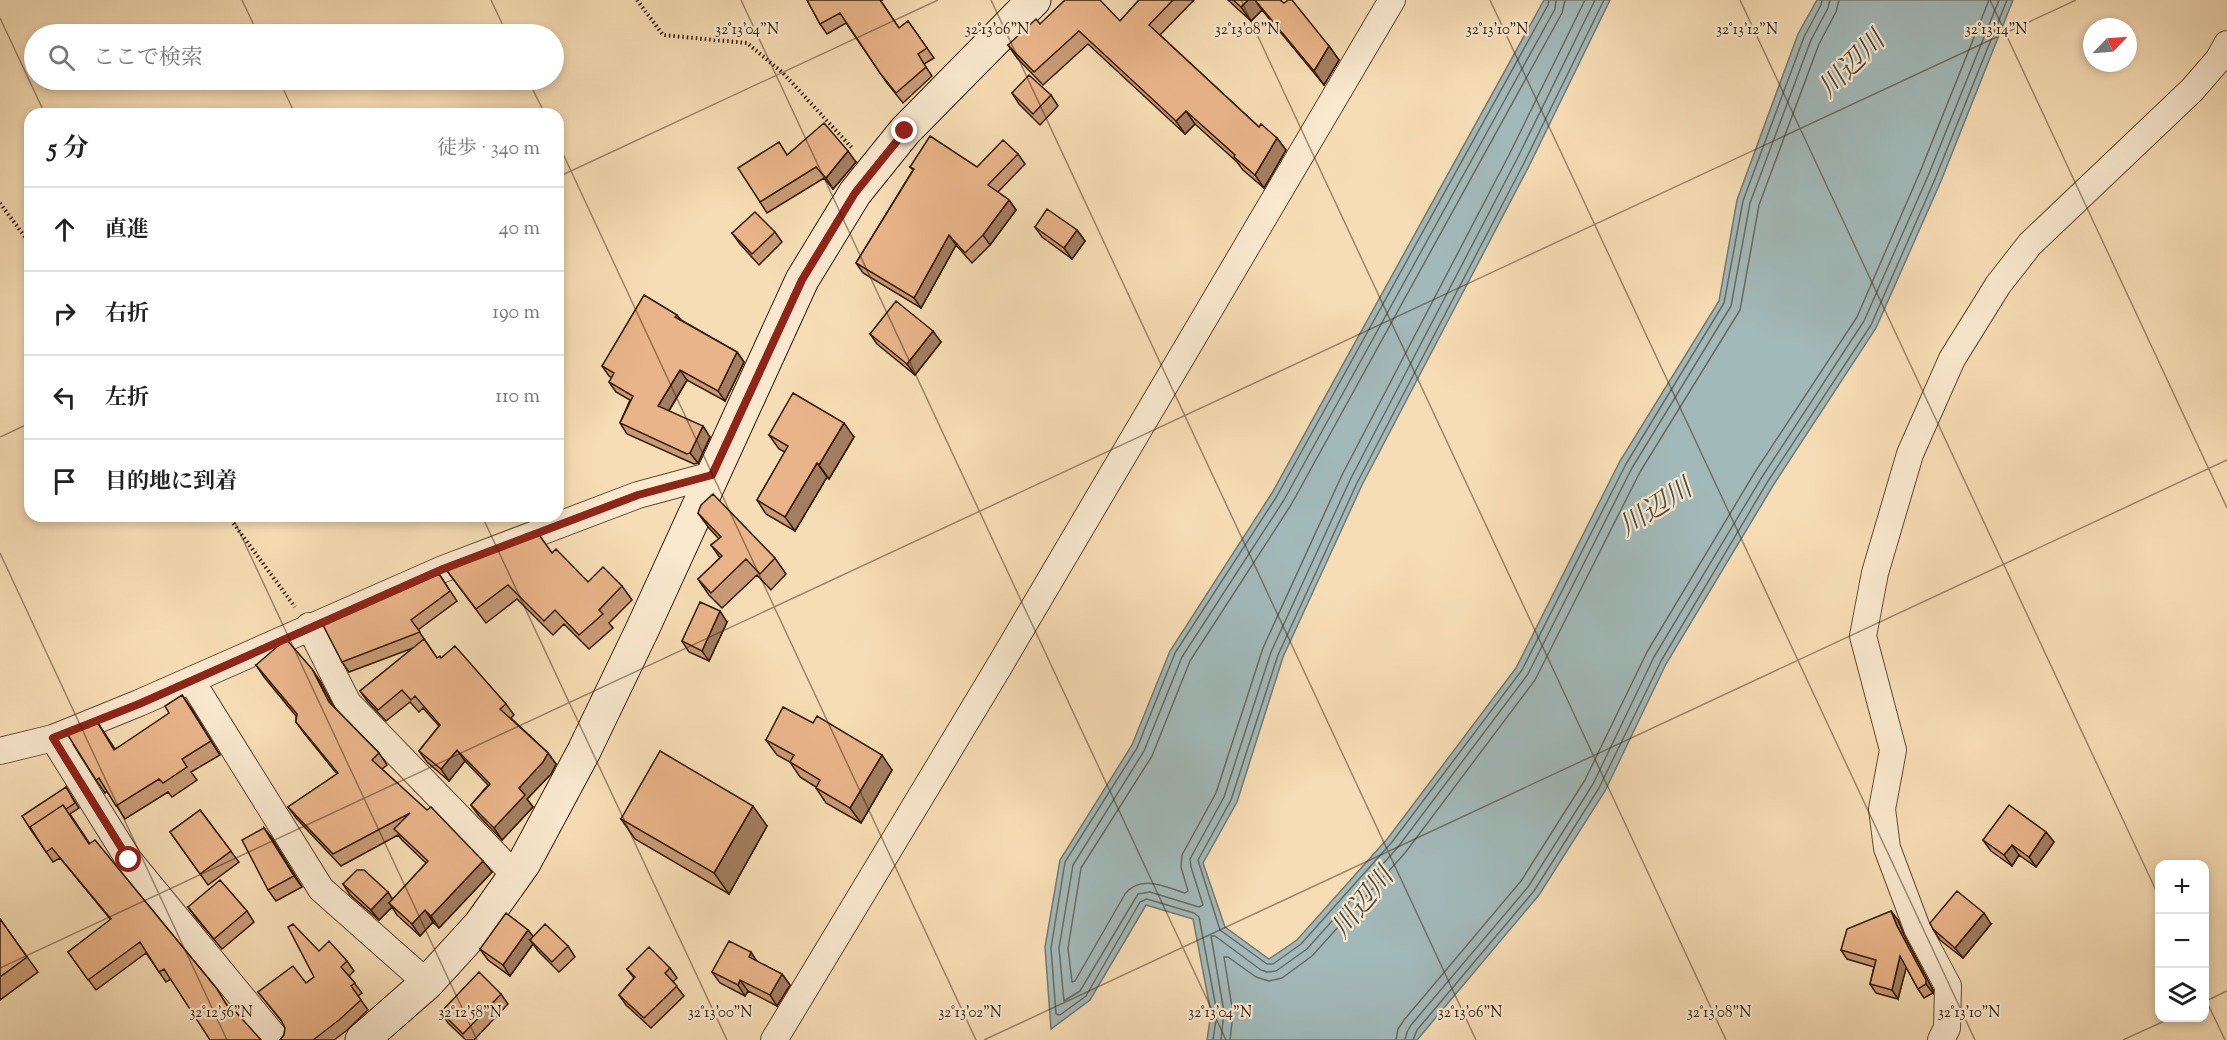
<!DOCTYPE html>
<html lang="ja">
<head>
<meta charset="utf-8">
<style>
  :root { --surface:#fff; --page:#f6f6f6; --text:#222; --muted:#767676; --line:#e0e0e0 }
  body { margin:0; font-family:"Sorts Mill Goudy","Noto Serif JP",serif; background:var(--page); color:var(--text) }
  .controls { position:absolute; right:18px; bottom:18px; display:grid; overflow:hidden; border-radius:12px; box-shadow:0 3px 9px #0003 }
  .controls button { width:54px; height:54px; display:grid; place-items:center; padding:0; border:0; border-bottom:2px solid var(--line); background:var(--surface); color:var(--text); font:30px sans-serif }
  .compass { position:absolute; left:2083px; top:18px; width:54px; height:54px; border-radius:50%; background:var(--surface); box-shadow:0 3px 9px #0003; rotate:65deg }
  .stop { position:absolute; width:18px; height:18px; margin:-14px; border:4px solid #8f2418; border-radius:50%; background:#fff }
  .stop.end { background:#8f2418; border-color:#fff; box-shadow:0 2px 6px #0008 }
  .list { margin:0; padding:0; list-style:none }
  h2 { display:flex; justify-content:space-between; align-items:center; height:78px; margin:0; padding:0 24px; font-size:26px }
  h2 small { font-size:20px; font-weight:400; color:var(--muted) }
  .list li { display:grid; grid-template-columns:39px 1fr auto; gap:18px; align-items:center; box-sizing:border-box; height:84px; padding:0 24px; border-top:2px solid var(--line) }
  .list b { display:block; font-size:22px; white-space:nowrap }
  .list em { font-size:20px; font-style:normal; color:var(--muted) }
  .icon { flex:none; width:33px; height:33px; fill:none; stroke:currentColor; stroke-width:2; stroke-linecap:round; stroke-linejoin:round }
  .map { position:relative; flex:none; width:2227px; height:1040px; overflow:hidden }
  .search { position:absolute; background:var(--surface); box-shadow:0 3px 9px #0003; left:24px; top:24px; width:540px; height:66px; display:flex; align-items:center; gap:15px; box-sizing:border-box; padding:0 21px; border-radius:33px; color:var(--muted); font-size:22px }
  .panel { position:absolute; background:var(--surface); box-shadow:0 3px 9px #0003; left:24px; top:108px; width:540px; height:414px; border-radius:18px }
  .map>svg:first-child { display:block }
  .water { fill:#a2b9b9; stroke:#757971; stroke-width:1.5 }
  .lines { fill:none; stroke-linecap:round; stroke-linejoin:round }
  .shore { stroke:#6a6a60; stroke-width:1.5 }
  .street-casing { stroke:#634b32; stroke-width:28 }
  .secondary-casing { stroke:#321a06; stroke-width:35 }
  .path { stroke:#321a06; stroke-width:4; stroke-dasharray:1.5 3; stroke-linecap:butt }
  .street { stroke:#fae9cf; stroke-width:26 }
  .secondary { stroke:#fae9cf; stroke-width:33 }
  .wall { fill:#c89b76; stroke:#321a06; stroke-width:1.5 }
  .shaded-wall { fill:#a37e60; stroke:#321a06; stroke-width:1.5 }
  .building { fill:#e9b489; stroke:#321a06; stroke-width:1.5 }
  .route { stroke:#8f2418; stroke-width:8 }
  .ticks { fill:none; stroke:#321a06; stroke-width:1.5; stroke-opacity:0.45 }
  .labels { text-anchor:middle; stroke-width:4.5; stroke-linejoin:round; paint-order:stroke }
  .water-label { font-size:27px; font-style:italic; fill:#544a3c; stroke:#fae9cf }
  .ticks-label { font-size:15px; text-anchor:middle; fill:#321a06; stroke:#fae9cf; stroke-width:4.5; stroke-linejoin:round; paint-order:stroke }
</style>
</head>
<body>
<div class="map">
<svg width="2227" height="1040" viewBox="0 0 2227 1040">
  <rect width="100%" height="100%" fill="#f7ddb5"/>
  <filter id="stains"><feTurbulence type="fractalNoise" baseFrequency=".00333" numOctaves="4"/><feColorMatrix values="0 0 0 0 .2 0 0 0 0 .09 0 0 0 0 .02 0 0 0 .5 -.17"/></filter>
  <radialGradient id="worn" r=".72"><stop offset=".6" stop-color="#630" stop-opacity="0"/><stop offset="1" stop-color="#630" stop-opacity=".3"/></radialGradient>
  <path class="water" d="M1544,0H1610L1529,166L1362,485L1283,657L1237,802L1203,863L1225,927L1269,959L1297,940L1388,838L1516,668L1620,461L1719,301L1737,200L1798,34L1817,0H2013L1941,181L1876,328L1774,484L1666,664L1605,791L1539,895L1417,1040H1207L1211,1013L1193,919L1146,905L1090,1000L1051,1029L1045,947L1060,860L1132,745L1170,651L1272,493Z"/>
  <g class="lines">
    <path class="shore" d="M1556,0L1555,9L1284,500L1182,657L1144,751L1073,865L1059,948L1064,1001L1080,991L1138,894L1150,892L1199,907L1203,905L1191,867L1190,859L1224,797L1271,652L1350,480L1517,159L1595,0
      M1565,0L1562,13L1291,505L1190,661L1152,756L1081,868L1068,948L1072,982L1075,981L1125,894C1141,874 1165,887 1185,893L1188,891L1181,867L1182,855L1216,793L1263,648L1342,475L1509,155L1585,0
      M1604,0L1524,163L1357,483L1278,655L1231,800L1198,860L1220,930L1267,964H1273L1301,944L1392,842L1522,670L1626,464L1724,303L1743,201L1804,37L1821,5L1822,0
      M1213,1040L1217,1013L1199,917L1194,913L1147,899L1140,902L1086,996L1060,1015L1056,1014L1051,948L1065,862L1137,748L1175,653L1277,496L1548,5L1549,0
      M1221,1040L1224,1012L1211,936H1215L1261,970L1267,972L1276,971L1307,949L1398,847L1528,674L1632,468L1731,306L1750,203L1811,40L1828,8L1830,0
      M1230,1040L1233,1013L1224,957H1228L1256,977L1269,981L1282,978L1312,956L1405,853L1535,680L1640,472L1740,310L1759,205L1819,44L1836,12L1839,0
      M1396,1040L1398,1029L1404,1020L1521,881L1585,780L1647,652L1755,472L1857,317L1920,172L1989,0
      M1405,1040L1407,1032L1411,1025L1528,887L1593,784L1654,657L1762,477L1864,321L1928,176L1999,0
      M1413,1040L1417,1030L1534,891L1599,788L1661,661L1768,481L1871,325L1935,179L2007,0"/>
    <g class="street-casing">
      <path id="street" d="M309,626L348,703L515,875
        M191,680L321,889L427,983
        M53,738L129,860L277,1040
        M0,751L53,738L139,703L443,569L638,495L712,475
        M774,1040L997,670L1392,0
        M1941,1040L1947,1028L1948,986L1917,928L1887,848L1882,809L1893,750L1863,636L1875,573L1910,454L1952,359L1998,285L2030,244L2192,90L2218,60L2227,44"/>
    </g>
    <g class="secondary-casing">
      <path id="secondary" d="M362,1040L427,983L480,925L524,863L584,751L643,628L802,280L855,193L905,131L1034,0"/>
    </g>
    <path class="path" d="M637,0L663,35L747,43L783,73L853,149
      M0,203L30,244
      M228,516L295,607"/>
    <use href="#street" class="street"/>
    <use href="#secondary" class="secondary"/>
  </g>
  <path class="wall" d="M807,0H883L881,1L899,28L908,21L934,58L924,64L932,76L903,103L887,83L846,23L827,34L820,24Z
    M1139,0H1194L1160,35L1259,127L1277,138L1286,150L1264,188L1243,170L1237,162L1195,124L1185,134L1088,44L1043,85L1017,58L1008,45L1120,21Z
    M1228,0H1280L1329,46L1339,60L1324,85L1262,10L1251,21Z
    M1012,93L1051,95L1058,106L1040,125L1019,104Z
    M1018,154L1025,164L998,192L1009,200L1016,210L990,245L972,263L956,245L921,308L863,273L856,263L913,170L910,167H977Z
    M788,155L856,162L833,189L824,178L767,213L760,202Z
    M1035,227L1077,230L1085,241L1072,259L1042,237Z
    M775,232L782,242L759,265L740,244L732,233Z
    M677,315L681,320L737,352L744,362L725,401L687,380L669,411L710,437L698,463L694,464L627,434L620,423L630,400L616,392L609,382L612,378L609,376L602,366Z
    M870,334L941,342L915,375L877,344Z
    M769,435L854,437L829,479L827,477L795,531L766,514L757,500L785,452L779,449Z
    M698,513L775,558L786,574L771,590L757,575L722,608L709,595L698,579L720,558L711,545L719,539L709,528Z
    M511,545L552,553L588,582L622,586L632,600L609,623L613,628L589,649L564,624L553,635L517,599L486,623L445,568Z
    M439,574L457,601L418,630L437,658H441L506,704L514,715L511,718L548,753L556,764L551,774L527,799L533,807L502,840L479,816L471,805L488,785L465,761L449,781L427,762L419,751L439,726L423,708L419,712L410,702L386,721L368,702L360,691L413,648L349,672L342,662Z
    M727,622L709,661L689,652L682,641Z
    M256,665L320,681L333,706L379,753L387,765L382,769L492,872L439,928L433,922L420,936L397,915L392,907L379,920L350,895L343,884L393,899L426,863L402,840L398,835L341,866L296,818L288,807L337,774L304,733L296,722V716L264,677Z
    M191,708L220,755L191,772L197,780L172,797L168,792L125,819L107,791L105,793L96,780V720L115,749Z
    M766,740L892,770L861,823L826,803L816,788V787L800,777L790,762L777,755Z
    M66,787L79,808L70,814L90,844L232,1011L261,1040L171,979L166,982L146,953L96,990L68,952L111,920L60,858L53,862L31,830Z
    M200,810L239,862L208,885L170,832Z
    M621,819L767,826L729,894L635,839Z
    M264,828L302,887L276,901L268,890Z
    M2046,832L2054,842L2036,867L2019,855L2012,866L1991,851L1983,840Z
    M188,907L247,911L254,922L222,949L196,918Z
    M0,919L38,972L0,1000Z
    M1898,920L1904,935L1933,990V993L1924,998L1918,989L1906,967L1898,999L1876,993L1870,984L1874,967L1847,959L1841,950Z
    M1991,924L1963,958L1940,940L1933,929Z
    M528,930L533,937L568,946L575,957L559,972L538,951L533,944L510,976L488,960L480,949Z
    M319,951L347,961L354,971L349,976L362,993L358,996L368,1010L346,1031L334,1040H280L284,1035L285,1028L283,1023L258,992L306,983L314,977Z
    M757,962L782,974L790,985L777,1006L748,991L745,996L720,983L712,972Z
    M670,968L677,978L673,982L684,996L651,1028L626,1005L619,995L634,978L627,969Z
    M501,994L508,1004L474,1040H466L448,1023L441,1012Z"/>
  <path class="shaded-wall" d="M1248,0H1255L1262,10L1251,21L1241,7Z
    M1329,46L1339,60L1324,85L1314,71Z
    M1186,111L1195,124L1185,134L1176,121Z
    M1277,138L1286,150L1264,188L1255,175Z
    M848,151L856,162L833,189L826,178Z
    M1009,200L1016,210L990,245L983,235Z
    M1077,230L1085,241L1072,259L1064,248Z
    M949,235L956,245L921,308L914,298Z
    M933,331L941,342L915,375L907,364Z
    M737,352L744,362L725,401L718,391Z
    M680,370L687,380L665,417L658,406Z
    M844,423L854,437L829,479L819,465Z
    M703,426L710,437L698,463L690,453Z
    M817,463L827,477L795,531L785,517Z
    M720,611L727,622L709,661L702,651Z
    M312,669L320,681L337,713L329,702Z
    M182,695L191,708L220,755L211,741Z
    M457,750L465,761L449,781L441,769Z
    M548,753L556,764L551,774L527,799L533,807L502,840L494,828L519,788Z
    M882,755L892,770L861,823L850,808Z
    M753,806L767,826L729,894L714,873Z
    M264,828L272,838L302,887L294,876Z
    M2046,832L2054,842L2036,867L2029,857Z
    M2012,845L2019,855L2012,866L2004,855Z
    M483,861L492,872L439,928L431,916Z
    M388,892L395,903H389L392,907L379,920L371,910Z
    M425,910L433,922L420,936L412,924Z
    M1891,911L1898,920L1904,935L1933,990V993L1926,984L1897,926Z
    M1984,913L1991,924L1963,958L1955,948Z
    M528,930L536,940H530L533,944L510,976L503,965Z
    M751,952L758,963L749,957Z
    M1900,956L1907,965L1898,999L1892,990Z
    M782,974L790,985L777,1006L770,995Z
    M740,980L748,991L745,996L738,985Z"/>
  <path class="building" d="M807,0H880L899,28L908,21L927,48L918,54L926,67L896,93L880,73L840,13L820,24Z
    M1065,0H1100L1120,21L1139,0H1173L1149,25L1259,127L1261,124L1277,138L1255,175L1234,157L1235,155L1186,111L1176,121L1079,31L1034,72L1008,45L1036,19L1040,24Z
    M1233,0H1248L1241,7Z
    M1255,0H1280L1284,3L1288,0H1292L1329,46L1314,71Z
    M1029,75L1051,95L1033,114L1012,93Z
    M824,123L848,151L826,178L816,167L760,202L738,168L779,142L787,155Z
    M930,136L977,167L1003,140L1018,154L988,185L1009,200L983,235L965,253L949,235L914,298L856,263L914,169L910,167Z
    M1047,209L1077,230L1064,248L1035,227Z
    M755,212L775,232L752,254L732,233Z
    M644,295L677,315L675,317L737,352L718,391L680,370L658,406L703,426L690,453L687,454L620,423L633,396L609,382L614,373L602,366Z
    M896,301L933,331L907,364L870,334Z
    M793,393L844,423L819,465L817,463L785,517L757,500L788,446L769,435Z
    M713,494L775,558L760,574L746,559L711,593L698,579L722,556L711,545L721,537L698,513L701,505Z
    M537,532L552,553L556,549L588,582L603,567L622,586L599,610L603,614L579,635L555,610L544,621L508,585L476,609L445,568L510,542L511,545L521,538Z
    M439,574L450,591L411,620L420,632L342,662L323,625Z
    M700,602L720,611L702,651L682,641Z
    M286,639L312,669L329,702L379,753L372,760L427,810L431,807L483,861L431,916L425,910L412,924L389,903L428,861L394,829L410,813L333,854L288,807L338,773L296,722L297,714L256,665Z
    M424,639L437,658L440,656L441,658L455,646L506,704L500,709L548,753L543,762L519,788L525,795L494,828L471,805L490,784L457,750L441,769L419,751L440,725L415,696L411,700L402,690L378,710L360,691Z
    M182,695L211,741L182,759L187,767L163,783L159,779L116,806L99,778L96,780L66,732L96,720L114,750L169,713L165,706Z
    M783,707L813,723L817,716L882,755L850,808L816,788L820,780L790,762L794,755L766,740Z
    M660,751L753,806L714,873L621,819Z
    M66,787L75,803L66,809L63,805L30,827L31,830L22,816Z
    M63,805L89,844L95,840L217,989L231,1012L234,1010L261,1040H210L164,969L159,972L140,942L88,980L68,952L111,919L52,848L46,852L30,827Z
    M2009,805L2046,832L2029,857L2012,845L2004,855L1983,840Z
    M200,810L231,851L200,874L170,832Z
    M264,828L294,876L268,890L242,840Z
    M357,870H364L388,892L371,910L343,884Z
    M220,880L247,911L214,939L188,907Z
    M1957,891L1984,913L1955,948L1933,929L1930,923Z
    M1891,911L1897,926L1926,980V984L1918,989L1900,956L1892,990L1870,984L1876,960L1841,950L1847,929Z
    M506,913L528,930L503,965L480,949Z
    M0,919L27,957L0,977Z
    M293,924L319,951L329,941L347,961L341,967L355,983L351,986L361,1000L339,1020L313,1040H280L284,1035L285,1028L281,1020L258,992L293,966L306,983L314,977L288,927Z
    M545,924L568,946L552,962L530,940Z
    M729,941L751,952L749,957L782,974L770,995L740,980L738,985L712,972Z
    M649,947L670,968L665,973L677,986L644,1018L619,995L635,977L627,969Z
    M479,972L501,994L463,1034L441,1012Z"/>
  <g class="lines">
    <path class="route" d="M129,860L53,738L139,704L443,569L638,495L712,475L802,280L855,193L905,131"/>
  </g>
  <path class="ticks" d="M242,0L258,34M491,0L507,34M741,0L1226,1040M991,0L1476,1040M1241,0L1726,1040M1490,0L1975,1040M1740,0L2160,899M1990,0L2227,508M0,18L45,114M279,80L295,114M528,80L545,114M558,143L976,1040M558,177L938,0M0,437L30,423M232,516L477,1040M482,516L727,1040M0,553L227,1040M0,968L2076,0M2204,996L2225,1040M2204,1002L2227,991M984,1040L2227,460M2123,1040L2171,1018"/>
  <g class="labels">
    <g class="water-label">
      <text transform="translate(1851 64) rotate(-45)" y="9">川辺川</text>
      <text transform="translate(1655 507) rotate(-33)" y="9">川辺川</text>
      <text transform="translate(1362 902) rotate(-51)" y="9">川辺川</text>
    </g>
  </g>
  <g class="ticks-label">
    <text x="747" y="34">32°13'04"N</text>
    <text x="997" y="34">32°13'06"N</text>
    <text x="1247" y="34">32°13'08"N</text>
    <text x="1497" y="34">32°13'10"N</text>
    <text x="1747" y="34">32°13'12"N</text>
    <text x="1996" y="34">32°13'14"N</text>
    <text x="221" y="1017">32°12'56"N</text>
    <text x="470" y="1017">32°12'58"N</text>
    <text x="720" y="1017">32°13'00"N</text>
    <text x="970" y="1017">32°13'02"N</text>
    <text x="1220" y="1017">32°13'04"N</text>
    <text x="1470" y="1017">32°13'06"N</text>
    <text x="1719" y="1017">32°13'08"N</text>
    <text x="1969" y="1017">32°13'10"N</text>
  </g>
  <rect width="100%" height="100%" filter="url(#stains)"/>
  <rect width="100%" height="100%" fill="url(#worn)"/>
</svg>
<div class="controls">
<button>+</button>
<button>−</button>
<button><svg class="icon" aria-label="layers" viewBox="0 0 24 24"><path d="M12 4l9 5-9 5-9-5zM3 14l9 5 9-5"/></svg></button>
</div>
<svg class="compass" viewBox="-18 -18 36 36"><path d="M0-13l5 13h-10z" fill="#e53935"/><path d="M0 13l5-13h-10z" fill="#767676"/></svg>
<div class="stop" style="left:129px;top:860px"></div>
<div class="stop end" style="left:905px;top:131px"></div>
<div class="search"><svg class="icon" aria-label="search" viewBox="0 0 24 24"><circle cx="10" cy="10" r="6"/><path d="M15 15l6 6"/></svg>ここで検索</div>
<section class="panel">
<h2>5 分<small>徒歩 · 340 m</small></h2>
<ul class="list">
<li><svg class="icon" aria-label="ahead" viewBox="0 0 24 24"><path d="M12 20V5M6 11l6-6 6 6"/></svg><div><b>直進</b></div><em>40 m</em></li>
<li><svg class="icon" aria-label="right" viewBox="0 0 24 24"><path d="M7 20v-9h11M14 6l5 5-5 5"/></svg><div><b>右折</b></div><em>190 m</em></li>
<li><svg class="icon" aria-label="left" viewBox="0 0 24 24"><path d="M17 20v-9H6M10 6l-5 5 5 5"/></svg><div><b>左折</b></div><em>110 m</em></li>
<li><svg class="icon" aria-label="arrive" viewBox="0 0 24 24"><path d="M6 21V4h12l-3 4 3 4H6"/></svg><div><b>目的地に到着</b></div></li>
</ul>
</section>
</div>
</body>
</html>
